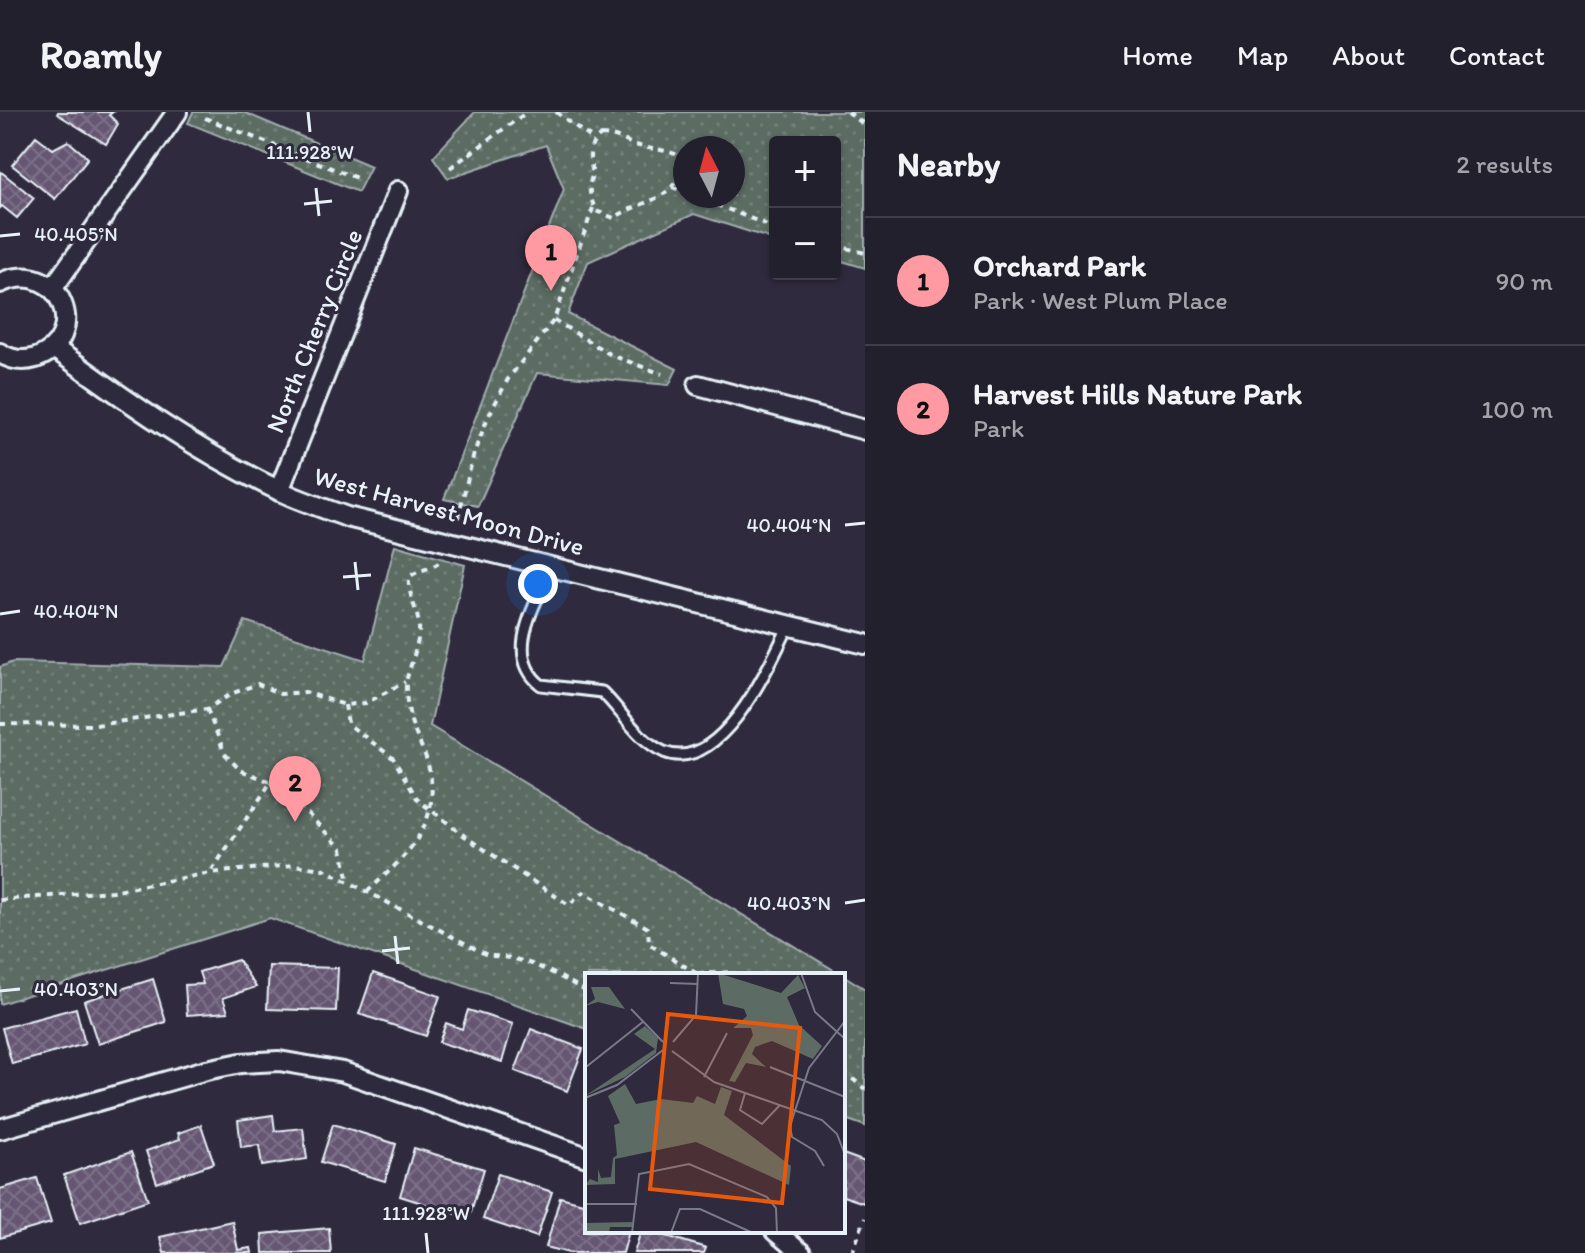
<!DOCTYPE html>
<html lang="en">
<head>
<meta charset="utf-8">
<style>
  :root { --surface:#23202e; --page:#2b2836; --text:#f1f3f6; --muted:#a3a3aa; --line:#403e4a; --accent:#ff9aa2 }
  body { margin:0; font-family:Itim,sans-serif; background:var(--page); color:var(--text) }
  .controls { position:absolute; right:24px; top:24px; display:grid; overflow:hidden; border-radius:8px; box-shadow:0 2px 6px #0004 }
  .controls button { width:72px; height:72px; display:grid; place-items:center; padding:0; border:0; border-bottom:2px solid var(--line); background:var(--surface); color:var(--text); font:40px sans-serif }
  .compass { position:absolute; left:673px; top:24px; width:72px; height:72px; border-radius:50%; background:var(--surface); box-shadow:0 2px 6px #0004; rotate:354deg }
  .you { position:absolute; left:538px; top:472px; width:28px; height:28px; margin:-20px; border:6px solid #fff; border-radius:50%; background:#1a73e8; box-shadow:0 0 0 12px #1a73e833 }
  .badge { display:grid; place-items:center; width:52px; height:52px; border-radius:50%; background:var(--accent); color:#111; font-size:26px; font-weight:700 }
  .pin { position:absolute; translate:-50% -66px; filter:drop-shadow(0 2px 4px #0008) }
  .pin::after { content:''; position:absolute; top:42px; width:28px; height:24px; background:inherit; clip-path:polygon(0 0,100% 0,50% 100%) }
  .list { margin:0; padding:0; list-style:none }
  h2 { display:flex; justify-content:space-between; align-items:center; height:104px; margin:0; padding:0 32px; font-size:34px }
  h2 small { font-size:26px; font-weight:400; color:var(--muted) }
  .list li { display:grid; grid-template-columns:52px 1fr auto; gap:24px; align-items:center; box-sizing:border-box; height:128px; padding:0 32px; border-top:2px solid var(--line) }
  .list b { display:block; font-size:30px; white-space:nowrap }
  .list p { margin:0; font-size:26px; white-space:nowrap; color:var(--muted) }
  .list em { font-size:26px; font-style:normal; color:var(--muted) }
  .map { position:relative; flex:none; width:865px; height:1141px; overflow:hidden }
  header { display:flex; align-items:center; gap:48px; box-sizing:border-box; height:112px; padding:0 40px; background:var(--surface); border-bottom:2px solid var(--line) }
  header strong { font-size:38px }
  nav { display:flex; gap:44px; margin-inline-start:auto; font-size:28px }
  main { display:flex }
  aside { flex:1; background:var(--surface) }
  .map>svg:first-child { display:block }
  .grass { fill:url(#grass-dots); stroke:#a2aeae; stroke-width:2; fill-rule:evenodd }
  .building { fill:url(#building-cross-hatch); stroke:#e8f1f8; stroke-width:2 }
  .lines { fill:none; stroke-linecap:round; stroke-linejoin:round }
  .service-casing { stroke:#e8f1f8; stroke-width:15 }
  .minor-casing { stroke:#e8f1f8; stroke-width:24 }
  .path { stroke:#e8f1f8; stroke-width:4; stroke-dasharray:6 6; stroke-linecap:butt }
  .service { stroke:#2f2a3d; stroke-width:9 }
  .minor { stroke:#2f2a3d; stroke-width:18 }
  .ticks { fill:none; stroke:#e8f1f8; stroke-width:3 }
  .labels { text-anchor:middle; stroke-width:6; stroke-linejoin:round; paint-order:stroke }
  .street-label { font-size:26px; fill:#e8f1f8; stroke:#2f2a3d }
  .inset-road { fill:none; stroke:#797a88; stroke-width:2 }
  .view { fill:#e8590c; fill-opacity:0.15; stroke:#e8590c; stroke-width:4 }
  .inset-edge { fill:none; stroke:#e8f1f8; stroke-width:4 }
  .ticks-label { font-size:20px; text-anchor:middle; fill:#e8f1f8; stroke:#2f2a3d; stroke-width:6; stroke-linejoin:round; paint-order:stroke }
</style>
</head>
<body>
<header>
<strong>Roamly</strong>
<nav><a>Home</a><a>Map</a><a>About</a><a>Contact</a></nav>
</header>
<main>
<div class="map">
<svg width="865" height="1141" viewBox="0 0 865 1141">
  <defs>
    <pattern id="grass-dots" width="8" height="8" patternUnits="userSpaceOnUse" patternTransform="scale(2)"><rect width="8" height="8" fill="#5c6c64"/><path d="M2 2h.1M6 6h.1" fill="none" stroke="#73817b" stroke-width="1.8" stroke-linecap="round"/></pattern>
    <pattern id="building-cross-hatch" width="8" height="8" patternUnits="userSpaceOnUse" patternTransform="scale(2)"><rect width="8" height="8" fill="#665773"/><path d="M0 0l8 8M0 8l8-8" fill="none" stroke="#7c7088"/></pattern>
  </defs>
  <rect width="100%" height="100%" fill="#2f2a3d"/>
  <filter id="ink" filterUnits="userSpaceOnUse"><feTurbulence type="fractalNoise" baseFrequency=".0125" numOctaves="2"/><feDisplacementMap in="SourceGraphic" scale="16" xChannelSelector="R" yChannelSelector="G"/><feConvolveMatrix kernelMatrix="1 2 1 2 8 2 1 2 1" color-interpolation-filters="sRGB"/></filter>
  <g filter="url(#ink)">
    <path class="grass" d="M193,0H243L371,54L358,80L188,11Z
      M475,0H865V156L835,147V30H775V128L694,102L588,150L568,202L677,257L669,273L537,261L478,394L444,387L564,77L546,33L448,66L433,45ZM733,36V84H685V36Z
      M395,433L465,453L430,614L842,863H587V917L270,806L0,892V555L13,550L224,555L245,509L365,548Z
      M843,863L865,877V1014L843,1006Z"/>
    <path class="building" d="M58,0H113L109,3L118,12L106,32L57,2Z
      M36,24L53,37L68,29L88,46L55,87L12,53Z
      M0,59L34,86L17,106L2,94L0,96Z
      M238,848L256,875L223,886L228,900L187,903L185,873L203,872L199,860Z
      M269,854L338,856L336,899L267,897Z
      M373,861L440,884L426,924L359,902Z
      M153,867L166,910L98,932L84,889Z
      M76,896L85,932L12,952L2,916Z
      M468,898L513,912L502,950L439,930L446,911L462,917Z
      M531,917L583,937L567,979L515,959Z
      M273,1003L275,1019L303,1016L307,1047L262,1054L259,1033L241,1035L238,1008Z
      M333,1012L396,1032L385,1069L321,1050Z
      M201,1013L214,1051L157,1071L146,1039L180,1027L178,1021Z
      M414,1036L484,1057L469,1106L400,1084Z
      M131,1040L148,1088L80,1111L64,1063Z
      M843,1042L865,1050L864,1091L843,1084Z
      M498,1062L552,1080L537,1125L483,1107Z
      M37,1066L51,1111L0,1126V1077Z
      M560,1085L587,1092V1119H629L623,1141H569L546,1135Z
      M232,1109L238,1138L251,1136L252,1141H164L160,1125Z
      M329,1116L331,1141H263L262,1122Z
      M641,1119H650L706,1136L704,1141H634Z"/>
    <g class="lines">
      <g class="service-casing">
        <path id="service" d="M552,455C537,490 502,542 541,573L602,580C622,599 637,628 664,640C721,663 770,552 789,513"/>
      </g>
      <g class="minor-casing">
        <path id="minor" d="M0,171C62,144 91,227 36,246C23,250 11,248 0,241
          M53,176L177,0
          M54,236C125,288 198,340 278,378C300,389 324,396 347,405L865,532
          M698,273L865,318
          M279,379L398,79
          M0,1017L206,958L241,951L279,949L343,960L587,1045
          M775,1119L801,1141"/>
      </g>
      <path class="path" d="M556,0L594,28
        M848,0L865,13
        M205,6L359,67
        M601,23C616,23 625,30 639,34C653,38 664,37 678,43C686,89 643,86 614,106L596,99C590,85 587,76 593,61C589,47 587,33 601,23Z
        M450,56L527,0
        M672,75L685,80
        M694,84L775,116
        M835,133L865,141
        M554,208L611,243L662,262
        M458,406L474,341L488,305L508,267L554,208L594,93
        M345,593L348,612L393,646L418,688L470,728L569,793L583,780L648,816L649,832L699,863
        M207,597L225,642L240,658L271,670L210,761
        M0,612L96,613L207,597L233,581L258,572L280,582L305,580L345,593L366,591L405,570
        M271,670L304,698L342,737L349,770
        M367,780C408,742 445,711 427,649C423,636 415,623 411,609C408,597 404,578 407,566C411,551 418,535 419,519C420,500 407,484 409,465C419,457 434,457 442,448
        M0,788L112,779L210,761L293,753L324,757L489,844C525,844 556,862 587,880
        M698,862L733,860L737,863
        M843,959L865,977
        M852,1141L865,1106"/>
      <use href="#service" class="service"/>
      <use href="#minor" class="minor"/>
    </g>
  </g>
  <path class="ticks" d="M308,0L310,20M316,76L319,104M304,92L332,89M0,124L20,122M845,413L865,411M355,450L358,478M343,465L371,463M0,502L20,499M845,791L865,788M395,824L398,852M382,839L410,836M0,879L20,877M426,1121L428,1141"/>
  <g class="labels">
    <g class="street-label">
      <text transform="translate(314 219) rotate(-68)" y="9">North Cherry Circle</text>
      <text transform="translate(449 399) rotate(15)" y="9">West Harvest Moon Drive</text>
    </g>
  </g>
  <g transform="translate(585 861)">
    <rect width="260" height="260" fill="#2f2a3d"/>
    <path d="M133,0L196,20L213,2L220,15L202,24L214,52L237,73L228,86L187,68L170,74L167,81L181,94L161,90L150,109L144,108L168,62L166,55H148L162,43L159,36L138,31ZM6,14H24L40,36L13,29L0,33L10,26ZM60,53L73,65L71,80L40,104L0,123L70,76L49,61ZM40,111L51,131L76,126L108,130L112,123L130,131L136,114L147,118L139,142L206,193L204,212L111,169L30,186V211L0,212L5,206L13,209V196L16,205L26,204L28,185L32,182L29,152L35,150L23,123ZM47,249V254H25L24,260H0V250Z" fill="#5c6c64"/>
    <path class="inset-road" d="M216,0L230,39L260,66M85,10L113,11M46,36L78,69M88,69L111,42L113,0M87,78L129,109L237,147L252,161L260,182M1,94L59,48M185,94L260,124M119,104L142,60M160,120L155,137L177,151L195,132M0,125L32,112L78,77M239,193L230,178L207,164L205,153L224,95L260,48M0,231H52M47,260L54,201L104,191L182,224L191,235L192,260M86,260L95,236H115L168,260"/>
    <path class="view" d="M83,41L215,55L197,230L65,216Z"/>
    <rect width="260" height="260" class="inset-edge"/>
  </g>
  <g class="ticks-label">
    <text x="310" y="47">111.928°W</text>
    <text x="76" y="129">40.405°N</text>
    <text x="789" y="420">40.404°N</text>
    <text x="76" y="506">40.404°N</text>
    <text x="789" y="798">40.403°N</text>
    <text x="76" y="884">40.403°N</text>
    <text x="426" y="1108">111.928°W</text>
  </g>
</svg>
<div class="controls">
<button>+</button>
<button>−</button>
</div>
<svg class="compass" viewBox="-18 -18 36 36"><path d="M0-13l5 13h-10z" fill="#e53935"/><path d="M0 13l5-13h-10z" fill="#a3a3aa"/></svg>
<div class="you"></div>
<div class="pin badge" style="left:551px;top:179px">1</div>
<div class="pin badge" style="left:295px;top:710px">2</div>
</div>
<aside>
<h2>Nearby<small>2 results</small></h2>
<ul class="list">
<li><span class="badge">1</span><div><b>Orchard Park</b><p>Park · West Plum Place</p></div><em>90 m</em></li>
<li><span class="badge">2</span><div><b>Harvest Hills Nature Park</b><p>Park</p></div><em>100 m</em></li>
</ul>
</aside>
</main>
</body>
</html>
